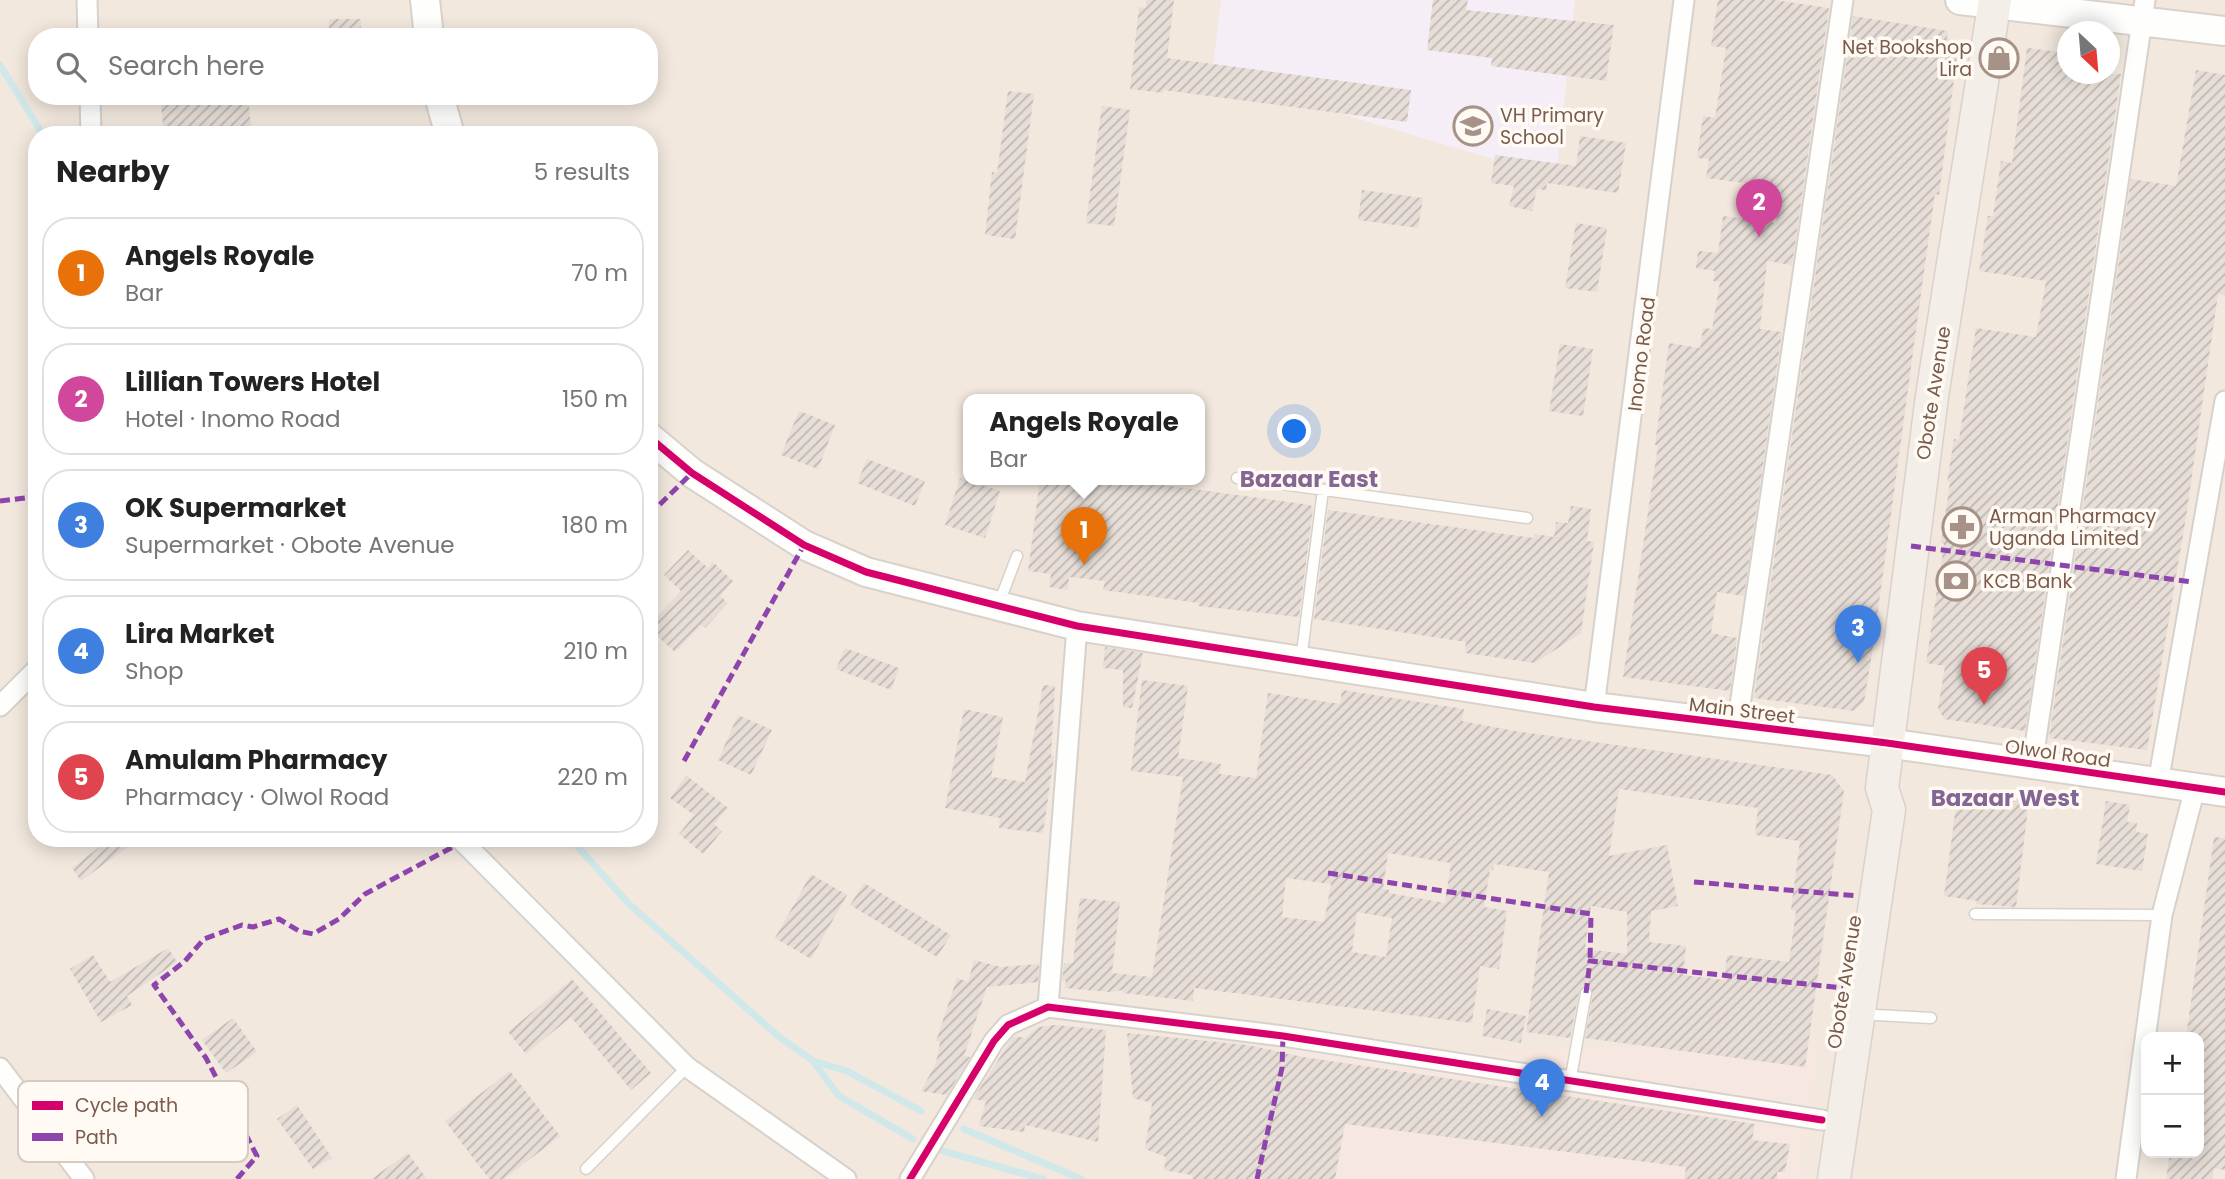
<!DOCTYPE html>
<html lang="en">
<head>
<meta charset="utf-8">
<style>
  :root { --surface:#fff; --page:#f2f2f2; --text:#222; --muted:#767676; --line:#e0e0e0; --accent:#0f766e }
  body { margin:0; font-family:Poppins,sans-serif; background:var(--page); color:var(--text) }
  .controls { position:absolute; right:21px; bottom:21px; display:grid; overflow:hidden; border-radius:14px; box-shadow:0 4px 18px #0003 }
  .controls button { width:63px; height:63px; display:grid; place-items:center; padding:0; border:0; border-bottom:2px solid var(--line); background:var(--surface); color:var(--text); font:35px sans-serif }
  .compass { position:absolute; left:2057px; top:21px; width:63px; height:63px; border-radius:50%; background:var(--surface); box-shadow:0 4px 18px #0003; rotate:154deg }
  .you { position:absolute; left:1295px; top:432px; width:24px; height:24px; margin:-18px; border:5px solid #fff; border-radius:50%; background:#1a73e8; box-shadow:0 0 0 10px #1a73e833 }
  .badge { display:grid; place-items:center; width:46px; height:46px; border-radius:50%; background:var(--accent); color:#fff; font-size:23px; font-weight:700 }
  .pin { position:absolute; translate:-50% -58px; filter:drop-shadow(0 2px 4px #0008) }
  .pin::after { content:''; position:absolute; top:37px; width:24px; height:21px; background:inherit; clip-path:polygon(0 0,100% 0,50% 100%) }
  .popup { position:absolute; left:963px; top:394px; width:242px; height:91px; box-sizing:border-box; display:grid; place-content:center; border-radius:14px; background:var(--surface); filter:drop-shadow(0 2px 5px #0005); font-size:23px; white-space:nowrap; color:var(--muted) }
  .popup b { font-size:26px; color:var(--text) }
  .popup::after { content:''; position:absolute; left:50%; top:100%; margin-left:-14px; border:14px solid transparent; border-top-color:var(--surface) }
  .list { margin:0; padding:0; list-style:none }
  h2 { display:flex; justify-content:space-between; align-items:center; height:91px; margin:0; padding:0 28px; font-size:30px }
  h2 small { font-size:23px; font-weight:400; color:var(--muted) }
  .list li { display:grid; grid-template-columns:46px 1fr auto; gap:21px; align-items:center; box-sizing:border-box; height:112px; margin:0 14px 14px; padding:0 14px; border:2px solid var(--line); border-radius:28px }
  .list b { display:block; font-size:26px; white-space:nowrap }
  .list p { margin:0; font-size:23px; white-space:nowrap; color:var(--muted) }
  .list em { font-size:23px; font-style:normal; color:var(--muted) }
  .icon { flex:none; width:38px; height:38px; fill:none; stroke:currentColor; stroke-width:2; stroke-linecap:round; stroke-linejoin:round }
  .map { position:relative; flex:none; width:2225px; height:1179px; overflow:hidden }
  .search { position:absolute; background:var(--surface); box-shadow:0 4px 18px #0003; left:28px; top:28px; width:630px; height:77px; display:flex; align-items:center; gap:18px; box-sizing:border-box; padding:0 24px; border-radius:28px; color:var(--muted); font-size:26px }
  .panel { position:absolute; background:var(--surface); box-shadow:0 4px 18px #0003; left:28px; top:126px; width:630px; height:721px; border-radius:28px }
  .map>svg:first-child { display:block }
  .residential { fill:#f2e8de; fill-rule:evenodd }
  .commercial { fill:#f6e8e1 }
  .education { fill:#f6eef6 }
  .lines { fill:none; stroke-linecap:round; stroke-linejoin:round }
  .stream { stroke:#d0e8ea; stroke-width:7 }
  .building { fill:url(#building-hatch); fill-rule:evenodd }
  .lane-casing { stroke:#d7d1cb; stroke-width:13 }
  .street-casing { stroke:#d7d1cb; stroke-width:23 }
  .secondary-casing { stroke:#d9d2cb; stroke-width:32 }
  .primary-casing { stroke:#dad1cc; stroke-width:35 }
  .lane { stroke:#fefefd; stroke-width:10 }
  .street { stroke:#fefefd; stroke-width:19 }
  .secondary { stroke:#fefefd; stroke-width:28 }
  .primary { stroke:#f3eee8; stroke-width:32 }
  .quiet { stroke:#8e44ad; stroke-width:5; stroke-dasharray:10 5; stroke-linecap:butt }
  .cycleway-casing { stroke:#fffaf3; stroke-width:11 }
  .cycleway { stroke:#d6006c; stroke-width:7 }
  .labels { text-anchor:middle; stroke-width:7; stroke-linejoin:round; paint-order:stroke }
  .poi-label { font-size:19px; fill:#7a5c4d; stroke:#fffaf3; text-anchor:start }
  .street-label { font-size:19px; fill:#7a5c4d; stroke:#fffaf3 }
  .quarter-label { font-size:23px; font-weight:bold; fill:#846695; stroke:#fffaf3 }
  .key { fill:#fffaf3; stroke:#d7cbc1; stroke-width:2 }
  .key-label { font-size:19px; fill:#7a5c4d }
</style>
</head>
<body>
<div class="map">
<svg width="2225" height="1179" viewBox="0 0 2225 1179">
  <defs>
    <pattern id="building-hatch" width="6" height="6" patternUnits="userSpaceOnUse" patternTransform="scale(1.75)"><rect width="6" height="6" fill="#e6ded7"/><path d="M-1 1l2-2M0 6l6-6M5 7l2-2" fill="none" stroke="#bfb7b1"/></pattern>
  </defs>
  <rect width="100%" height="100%" fill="#f9f5f0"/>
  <path class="residential" d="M0,0H2225V1179H0ZM2068,32H2110V74H2068ZM37,37H649V96H37ZM37,135H649V838H37ZM968,399H1200V479H968ZM2146,1037H2199V1153H2146Z"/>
  <path class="commercial" d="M1292,1032L1438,1054L1820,1040L1800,1179H1261Z"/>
  <path class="education" d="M1221,0H1575L1556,178L1212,75Z"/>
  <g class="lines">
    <path class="stream" d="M0,65L43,135
      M570,838L629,904L778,1036L812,1060L839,1096L913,1139
      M813,1061L847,1071L921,1111
      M964,1129L1081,1179
      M936,1149L1043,1179"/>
  </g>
  <path class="building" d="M1146,0H1174L1167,58L1411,90L1407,122L1163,90V93L1130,89L1139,7L1146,8Z
    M1433,0H1468L1466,10L1614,25L1606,81L1491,66L1492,58L1427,50Z
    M1718,0H1775L1829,8L1792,265L1767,261L1760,329L1782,332L1744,596L1717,592L1711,633L1737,638L1730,691L1623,677L1658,446L1655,445L1669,343L1700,348L1703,328L1712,329L1720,282L1713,281L1715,271L1696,268L1698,251L1718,253L1723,216L1776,223L1781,188L1706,178L1709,159L1697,158L1703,116L1715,118L1726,48L1711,46Z
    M1853,16L1948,31L1947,39L1959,41L1939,195L1935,194L1925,264L1873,647L1864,702L1854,711L1754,698Z
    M329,19H361V37H329Z
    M2027,48L2068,53V74H2121L2025,731L1944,719L1938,708L1945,666L1926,663L1944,544L1941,543L1950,482H1947L1954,439L1959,440L1976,328L2036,337L2046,281L1979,271L1988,216H1993L2001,161L2012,163Z
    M2196,70L2225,75V295L2218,294L2186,517L2147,750L2049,738L2131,179L2176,186Z
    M1008,91L1034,94L1015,239L985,235L992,172L997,173Z
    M160,96H248L251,127L202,135H164Z
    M1102,106L1130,110L1114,226L1086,223Z
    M1580,136L1626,143L1618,193L1547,183L1546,190L1537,189L1532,211L1509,206L1514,186L1491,183L1495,155L1576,166Z
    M1362,190L1423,198L1418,228L1358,220Z
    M1576,223L1607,228L1597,292L1565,288Z
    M1560,344L1593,349L1583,416L1549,411Z
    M799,411L835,425L818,469L781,455Z
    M867,459L925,481L915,506L857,483Z
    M960,478L1000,491L985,538L945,525Z
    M1040,479H1118L1310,505L1313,508L1299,617L1198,606L1199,603L1103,590L1105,581L1069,577L1068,590L1049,587L1051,574L1028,571Z
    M1571,506L1591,509L1587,541L1594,542L1581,633L1535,663L1465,653L1466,642L1314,619L1328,510L1534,538L1535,534L1554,537L1556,522L1568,523Z
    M688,550L708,568L713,562L733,581L720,596L728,603L705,628L701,625L675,652L649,629V625L681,591L664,575Z
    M1105,647L1143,653L1132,708L1123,707V670L1103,668Z
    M845,648L899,668L891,690L836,669Z
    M1142,680L1188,686L1178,758L1221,764L1219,774L1256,778L1268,693L1340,704L1342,690L1464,709L1462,721L1515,731L1832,775L1844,791L1805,1067L1585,1038L1593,994L1587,986L1579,992L1570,1038L1526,1032L1549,872L1494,864L1493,870L1490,869L1484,907L1507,911L1499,969L1480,966L1472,1023L1194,988L1193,1001L1123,993V990L1109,992L1065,988L1066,981H1062L1064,963H1073L1080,898L1120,902L1112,973L1152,977L1183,777L1131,771ZM1619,789L1758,808L1755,835L1800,841L1791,910L1796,911L1789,962L1727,955L1724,980L1683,975L1686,946L1649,942L1651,911L1678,906L1667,845L1609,856ZM1388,853L1451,863L1445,903L1389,893V890L1383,889ZM1286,878L1331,884L1324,922L1282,917ZM1591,906L1627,912V954L1585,949ZM1357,912L1392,918L1386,957L1352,952Z
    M1043,685L1055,686L1051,756H1054L1043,833L999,828L1000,818L945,808L964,709L1003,717L991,777L1025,782Z
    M738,715L772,730L751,775L718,760Z
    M686,775L728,808L714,824L722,831L703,854L679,834L694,815L670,798Z
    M1958,791L2029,800L2016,907L1976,904L1977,901L1944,896Z
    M2106,801L2130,805L2127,822L2137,823L2136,832L2148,834L2142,871L2096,864Z
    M2214,837L2225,838V1170L2214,1168L2212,1179H2166L2170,1153H2199V1037H2186Z
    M111,838H140L81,881L72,868Z
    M811,874L847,895L811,959L775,938Z
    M864,883L951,935L937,957L850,905Z
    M168,948L177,962L127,996L132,1005L101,1022L70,969L93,955L110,982Z
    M974,960L1001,967L1039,964L1038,982L987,987L964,1056L970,1057L947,1095L921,1091L936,1063L940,1042L936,1041L957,978L968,982Z
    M572,979L651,1073L631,1090L571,1017L526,1054L508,1032Z
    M1487,1009L1526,1016L1521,1043L1482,1036Z
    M233,1018L257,1052L226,1073L202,1040Z
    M1055,1025L1106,1030L1098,1142L1025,1125L1024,1132L979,1126L986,1101L973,1099L1011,1040L1015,1036L1025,1038L1038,1027Z
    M1127,1033L1247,1045L1303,1057L1755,1124L1752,1140L1790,1144L1785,1172H1777V1179H1684L1686,1167L1345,1124L1335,1179H1192V1175L1164,1170L1166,1157L1145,1149L1152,1103L1133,1098Z
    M510,1071L560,1136L504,1179H489L445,1121Z
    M297,1105L332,1158L313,1169L277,1119Z
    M408,1153L427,1179H371Z"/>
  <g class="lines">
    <g class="lane-casing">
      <path id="lane" d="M1237,478L1527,518
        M999,603L1017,556
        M1301,660L1323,490
        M1975,914L2162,915
        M1839,1013L1931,1018
        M1570,1082L1586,993
        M586,1169L687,1067"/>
    </g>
    <g class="street-casing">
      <path id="street" d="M87,0L88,37
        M90,96L91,135
        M0,706L37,669
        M1594,707L1684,0
        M1737,726L1843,0
        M2032,766L2145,0
        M2158,783L2225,401
        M459,838L687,1067L846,1179
        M1048,1007L1077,626
        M0,1068L84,1179
        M910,1179L994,1041L1008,1025L1048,1007L1283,1036L1822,1120
        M2126,1179L2162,915L2195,788"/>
    </g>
    <g class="secondary-casing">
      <path id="secondary" d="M425,0L429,37
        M1960,0L2225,31
        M439,96L450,135
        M649,437L692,473L804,545L866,572L1077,626L1594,707L1887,743L2225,792"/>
    </g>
    <g class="primary-casing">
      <path id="primary" d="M1834,1179L1889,810L1882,788L1932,396L1995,0"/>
    </g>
    <use href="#lane" class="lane"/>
    <use href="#street" class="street"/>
    <use href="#secondary" class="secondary"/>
    <use href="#primary" class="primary"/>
    <path class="quiet" d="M0,501L25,498L37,502
      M649,515L692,473
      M1911,546L2193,582
      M684,761L804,545
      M1328,873L1591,914L1590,961
      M1694,882L1858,896
      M1586,993L1590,961L1843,988
      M237,1179L257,1156L206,1058L154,985L184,962L204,939L242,925L253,927L279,919L299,931L313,934L339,919L365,894L462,842
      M1257,1179L1282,1068L1283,1036"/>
    <g class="cycleway-casing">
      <path id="cycleway" d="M649,437L692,473L804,545L866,572L1077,626L1594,707L1887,743L2225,792
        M910,1179L994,1041L1008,1025L1048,1007L1283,1036L1822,1120"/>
    </g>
    <use href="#cycleway" class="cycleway"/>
  </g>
  <defs>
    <g id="shop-ring" transform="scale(2.0125)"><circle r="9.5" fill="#fffaf3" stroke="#a69286" stroke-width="1.5"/><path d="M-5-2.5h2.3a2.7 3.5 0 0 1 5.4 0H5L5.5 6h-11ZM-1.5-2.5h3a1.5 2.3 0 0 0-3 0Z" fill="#a69286"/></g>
    <g id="school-ring" transform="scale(2.0125)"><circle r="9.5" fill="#fffaf3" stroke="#a69286" stroke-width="1.5"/><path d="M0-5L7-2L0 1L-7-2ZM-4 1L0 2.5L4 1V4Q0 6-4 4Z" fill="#a69286"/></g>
    <g id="pharmacy-ring" transform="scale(2.0125)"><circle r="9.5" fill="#fffaf3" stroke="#a69286" stroke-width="1.5"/><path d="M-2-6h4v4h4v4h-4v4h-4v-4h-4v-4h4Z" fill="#a69286"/></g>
    <g id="bank-ring" transform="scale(2.0125)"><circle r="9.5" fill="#fffaf3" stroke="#a69286" stroke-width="1.5"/><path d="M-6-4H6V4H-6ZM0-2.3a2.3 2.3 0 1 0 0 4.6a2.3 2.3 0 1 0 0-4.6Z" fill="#a69286"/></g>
  </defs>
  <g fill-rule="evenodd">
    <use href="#shop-ring" x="1999" y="58"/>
    <use href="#school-ring" x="1473" y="126"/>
    <use href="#pharmacy-ring" x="1962" y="527"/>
    <use href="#bank-ring" x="1956" y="581"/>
  </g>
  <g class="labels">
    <g class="poi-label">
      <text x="1972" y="54" text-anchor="end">Net Bookshop<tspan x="1972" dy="22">Lira</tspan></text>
      <text x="1500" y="122">VH Primary<tspan x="1500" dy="22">School</tspan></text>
      <text x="1989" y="523">Arman Pharmacy<tspan x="1989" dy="22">Uganda Limited</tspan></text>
      <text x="1983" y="588">KCB Bank</text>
    </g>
    <g class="street-label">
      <text transform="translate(1641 354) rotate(-83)" y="7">Inomo Road</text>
      <text transform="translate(1933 393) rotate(-81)" y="7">Obote Avenue</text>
      <text transform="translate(1742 710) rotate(7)" y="7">Main Street</text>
      <text transform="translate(2058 753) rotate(8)" y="7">Olwol Road</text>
      <text transform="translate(1844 982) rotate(-81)" y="7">Obote Avenue</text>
    </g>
    <g class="quarter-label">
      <text x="1309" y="487">Bazaar East</text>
      <text x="2005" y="806">Bazaar West</text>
    </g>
  </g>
  <rect x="18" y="1081" width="230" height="81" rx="10" class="key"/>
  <rect x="32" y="1101" width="31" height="9" fill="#d6006c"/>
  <rect x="32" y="1133" width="31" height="8" fill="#8e44ad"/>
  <g class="key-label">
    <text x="75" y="1112">Cycle path</text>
    <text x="75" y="1144">Path</text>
  </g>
</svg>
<div class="controls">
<button>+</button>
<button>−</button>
</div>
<svg class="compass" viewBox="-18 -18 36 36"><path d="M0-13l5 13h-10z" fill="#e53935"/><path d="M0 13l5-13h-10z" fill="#767676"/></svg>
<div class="you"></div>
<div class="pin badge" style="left:1084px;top:565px;background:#e8710a">1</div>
<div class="popup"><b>Angels Royale</b>Bar</div>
<div class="pin badge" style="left:1759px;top:237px;background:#d1479c">2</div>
<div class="pin badge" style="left:1858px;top:663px;background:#3f7fe0">3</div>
<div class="pin badge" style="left:1542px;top:1117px;background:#3f7fe0">4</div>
<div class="pin badge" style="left:1984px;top:705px;background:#e0444e">5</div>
<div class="search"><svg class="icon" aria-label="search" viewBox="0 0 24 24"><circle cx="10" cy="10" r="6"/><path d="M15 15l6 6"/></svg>Search here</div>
<section class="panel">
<h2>Nearby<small>5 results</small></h2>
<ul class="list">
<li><span class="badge" style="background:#e8710a">1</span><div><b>Angels Royale</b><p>Bar</p></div><em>70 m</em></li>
<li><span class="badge" style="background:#d1479c">2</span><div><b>Lillian Towers Hotel</b><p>Hotel · Inomo Road</p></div><em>150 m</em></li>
<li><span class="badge" style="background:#3f7fe0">3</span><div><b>OK Supermarket</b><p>Supermarket · Obote Avenue</p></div><em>180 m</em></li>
<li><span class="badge" style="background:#3f7fe0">4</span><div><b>Lira Market</b><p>Shop</p></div><em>210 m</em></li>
<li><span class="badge" style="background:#e0444e">5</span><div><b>Amulam Pharmacy</b><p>Pharmacy · Olwol Road</p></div><em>220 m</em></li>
</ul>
</section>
</div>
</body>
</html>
